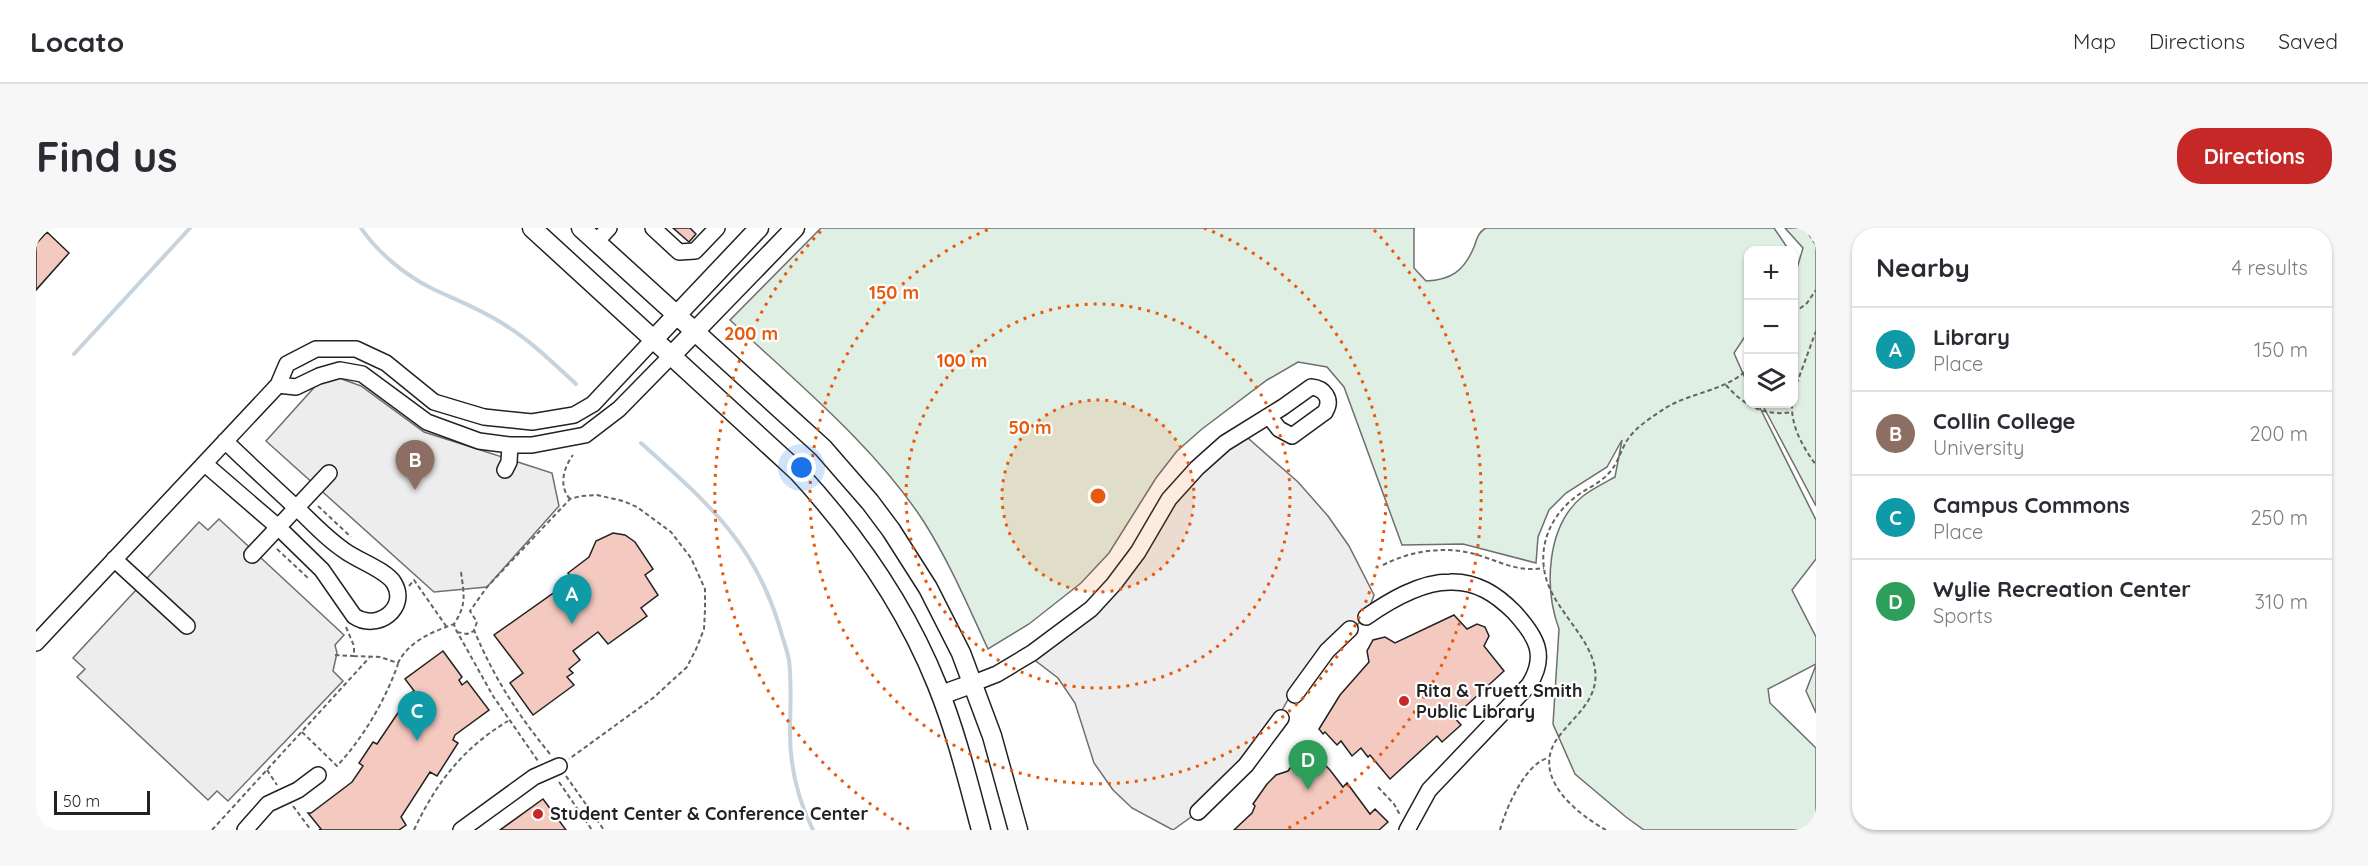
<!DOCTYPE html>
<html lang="en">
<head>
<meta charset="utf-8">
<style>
  :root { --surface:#fff; --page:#f7f7f7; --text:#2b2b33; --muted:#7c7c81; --line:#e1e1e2; --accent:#c62828 }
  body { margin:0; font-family:Quicksand,sans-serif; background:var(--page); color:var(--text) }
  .controls { position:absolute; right:18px; top:18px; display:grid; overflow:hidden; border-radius:12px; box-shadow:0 2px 4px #0004 }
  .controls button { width:54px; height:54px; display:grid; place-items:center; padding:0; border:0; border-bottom:2px solid var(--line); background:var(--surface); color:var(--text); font:30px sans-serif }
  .scale { position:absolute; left:18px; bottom:15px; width:96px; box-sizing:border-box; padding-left:6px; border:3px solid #222; border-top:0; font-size:16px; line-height:21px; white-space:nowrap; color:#222; -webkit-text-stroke:4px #fff; paint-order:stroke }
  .you { position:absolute; left:766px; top:240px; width:21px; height:21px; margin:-15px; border:4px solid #fff; border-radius:50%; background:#1a73e8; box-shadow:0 0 0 9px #1a73e833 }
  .badge { display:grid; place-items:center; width:39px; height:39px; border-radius:50%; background:var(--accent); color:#fff; font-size:20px; font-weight:700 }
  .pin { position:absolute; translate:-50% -50px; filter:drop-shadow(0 2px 3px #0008) }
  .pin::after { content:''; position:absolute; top:32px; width:21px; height:18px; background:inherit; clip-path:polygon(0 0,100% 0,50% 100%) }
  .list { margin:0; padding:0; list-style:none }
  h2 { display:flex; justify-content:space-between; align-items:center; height:78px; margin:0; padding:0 24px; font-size:26px }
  h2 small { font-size:20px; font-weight:400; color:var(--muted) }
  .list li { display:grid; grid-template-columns:39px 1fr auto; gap:18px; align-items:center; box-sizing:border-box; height:84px; padding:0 24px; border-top:2px solid var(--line) }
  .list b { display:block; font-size:22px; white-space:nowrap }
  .list p { margin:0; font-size:20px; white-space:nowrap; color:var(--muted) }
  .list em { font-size:20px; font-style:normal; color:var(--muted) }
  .icon { flex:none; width:33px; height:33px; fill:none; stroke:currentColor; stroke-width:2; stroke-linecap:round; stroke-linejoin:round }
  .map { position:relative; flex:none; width:1780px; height:602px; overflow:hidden; border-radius:24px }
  header { display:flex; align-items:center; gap:36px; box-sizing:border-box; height:84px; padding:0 30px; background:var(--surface); border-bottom:2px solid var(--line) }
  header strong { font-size:28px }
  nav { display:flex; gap:33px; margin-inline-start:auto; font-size:21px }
  .intro { display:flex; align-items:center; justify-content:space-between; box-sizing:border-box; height:144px; padding:0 36px }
  h1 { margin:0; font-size:42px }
  .button { padding:15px 27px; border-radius:24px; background:var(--accent); color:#fff; font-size:21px; font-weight:700 }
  main { display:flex; gap:36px; padding:0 36px }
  aside { flex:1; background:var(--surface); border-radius:24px; box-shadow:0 2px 4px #0004 }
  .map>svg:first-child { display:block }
  .green { fill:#e0efe3; stroke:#6f6f6f; stroke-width:1.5 }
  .parking { fill:#ededed; stroke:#6f6f6f; stroke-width:1.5 }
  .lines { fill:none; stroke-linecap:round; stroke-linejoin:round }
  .stream { stroke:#c7d3dd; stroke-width:4 }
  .building { fill:#f3c9c0; stroke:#222; stroke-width:1.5 }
  .minor-casing { stroke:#222; stroke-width:18 }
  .major-casing { stroke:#222; stroke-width:21 }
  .path { stroke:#646464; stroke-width:2; stroke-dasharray:4.5 3; stroke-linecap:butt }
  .minor { stroke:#fff; stroke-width:15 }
  .major { stroke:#fff; stroke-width:18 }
  .ring { fill:none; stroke:#e8590c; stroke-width:3; stroke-dasharray:3 6 }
  .poi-dot { fill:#c62828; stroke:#fff; stroke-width:2 }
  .labels { text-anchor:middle; stroke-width:4.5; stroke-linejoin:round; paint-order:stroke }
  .poi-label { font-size:18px; font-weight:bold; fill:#222; stroke:#fff; text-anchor:start }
  .centre { fill:#e8590c; stroke:#fff; stroke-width:3 }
  .ring-label { font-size:18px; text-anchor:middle; font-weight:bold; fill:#e8590c; stroke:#fff; stroke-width:4.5; stroke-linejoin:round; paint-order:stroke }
</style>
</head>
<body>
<header>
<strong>Locato</strong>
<nav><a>Map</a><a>Directions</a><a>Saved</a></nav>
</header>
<div class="intro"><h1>Find us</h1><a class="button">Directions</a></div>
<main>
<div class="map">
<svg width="1780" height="602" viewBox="0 0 1780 602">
  <rect width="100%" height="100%" fill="#fff"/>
  <path class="green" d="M785,0H1378V40L1390,53C1415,52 1428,43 1438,19C1441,11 1442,4 1450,0H1738L1753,22H1712V104L1698,125L1712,157V176H1722L1780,292V331L1756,362L1780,409V436L1732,461L1734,475L1780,520V602H1608L1590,589L1539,546L1517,496L1523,401C1508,360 1510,298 1547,268C1556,261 1568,255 1579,249L1586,212L1571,239L1530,265L1513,282L1502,309L1500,335L1427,316L1366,317L1308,159L1291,139L1262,134L1231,152L1166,201L1141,223L1120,250L1073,325L1045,355L993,396L952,421C932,378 914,335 888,294C839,218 760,154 694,92Z
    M1749,0H1780V278L1726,176H1758V43L1759,47L1767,20Z
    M1780,437V485L1770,463Z"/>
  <path class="parking" d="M303,150L325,158L388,204L516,245L523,278L451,359L398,364L230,213L284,153Z
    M1208,203L1213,211L1262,254L1292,288L1313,318L1338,367L1330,389L1291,423L1260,457L1227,517L1162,584L1137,602L1096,580L1077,562L1058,535L1039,475L1022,450L992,427L1067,370L1133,271Z
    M183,291L308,407L299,417L301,425L297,443L307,453L192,573L181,563L172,572L41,449L49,441L37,430L163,294L172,302Z"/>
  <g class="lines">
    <path class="stream" d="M325,0C341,24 369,47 395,60C420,72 445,81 469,97C495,113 517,135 540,156
      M38,126L154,0
      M605,215C668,272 717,312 743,397C746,409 751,421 753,432C756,457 754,481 754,505C754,539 762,572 777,602"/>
  </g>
  <path class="building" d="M637,0H654L660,6L653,14Z
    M11,4L33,25L0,62V16Z
    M577,305L589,307L599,314L617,341L609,347L622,367L605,380L611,388L572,416L562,404L537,423L544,432L533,441L537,445L531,449L538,457L497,487L474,455L487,445L458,407L537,351L532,345L553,329L560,313Z
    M1418,387L1431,401L1441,396L1449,399L1453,408L1448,418L1468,443L1418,489L1425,497L1406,514L1401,508L1354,551L1334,527L1332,529L1325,520L1316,528L1305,513L1301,517L1289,504L1287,506L1283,501L1304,467L1333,434L1331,423L1337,412L1349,409L1359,415Z
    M407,423L426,449L423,452L426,457L431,453L453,482L419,507L417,512L422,515L401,548L394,544L365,589L370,597L363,602H283L285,601L272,585H275L316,554L327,538L323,535L337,514L341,516L376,464H379L369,451Z
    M1268,521L1284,539L1287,535L1294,542L1307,559L1311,555L1334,586L1339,581L1352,594L1343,602H1198L1216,585L1219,578L1217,576L1231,556L1240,547L1252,543Z
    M507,571L530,602H464Z"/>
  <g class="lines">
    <g class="minor-casing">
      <path id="minor" d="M617,0L643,24L659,23L681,0
        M560,14L573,0
        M242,157L260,159L283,148L304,142L326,146L391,194L443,213L474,217H496L549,207L583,181L635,128
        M169,236L242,299L286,342L318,388C341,404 373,380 358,355C351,343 324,333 312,325C295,314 281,300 267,286C241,262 215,238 189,213
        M469,242L473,234L474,217
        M216,327L293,245
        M78,331L151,398
        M1330,389C1353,373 1384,354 1414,354C1440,353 1460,366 1478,384C1500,408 1512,427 1493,457L1393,562L1371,602
        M0,415L242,157L251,136L280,121H320L350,135L398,174L448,189L496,194L538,187L557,176L617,112
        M938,455L961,446L996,425L1055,381L1078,356L1102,324L1133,271L1161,240L1189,215L1247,179L1275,159C1288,160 1297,171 1289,184L1256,208L1243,201L1233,188
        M1259,467L1291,423L1314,401
        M1162,584L1210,537L1245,490
        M209,602L232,576L262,562L282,547
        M425,602L498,549L523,538"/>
    </g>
    <g class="major-casing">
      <path id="major" d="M496,0L761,243C819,306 869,377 901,457C920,504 932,553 945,602
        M545,0L787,220L834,274L855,302L892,360L925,425L956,508L982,602
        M617,112L723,0
        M635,128L759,0
        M905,467L938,455"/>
    </g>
    <path class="path" d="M1769,0L1780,17
      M1758,85L1771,75L1780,62
      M1690,157C1707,177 1729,189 1756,184
      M1758,163L1780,103
      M1756,176C1755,199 1767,219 1780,237
      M534,271C522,258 528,239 537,227
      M282,278L315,309
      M241,321L272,350
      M1347,337C1378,321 1415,317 1448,329C1469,336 1485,344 1508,340
      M425,344C428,367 431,376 418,396L419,400L457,468L502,533
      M373,358L378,352L410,398
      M310,399L318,418V428L344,429L362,435C373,413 396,404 418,396
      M421,404L431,406L438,403
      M299,427L318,428
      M266,504L301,538C327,510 349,473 362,436
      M514,526C482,487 458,450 438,402L441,394L434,383L451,359L534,271L545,268L561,267L587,273L601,279L635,304L655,330L669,361V382L668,401L661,419L651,439L617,470L533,531
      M231,542L241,557
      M530,548L568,602
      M523,554L556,602
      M1342,559L1358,576L1364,587
      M257,578L275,602
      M176,602L333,430
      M378,602C400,555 427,520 472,493
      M1464,602C1470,580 1489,536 1512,530
      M1570,602C1538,584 1492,546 1524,507C1537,490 1555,477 1559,455C1565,415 1517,385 1509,346C1502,314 1517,285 1542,267C1552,260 1564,255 1572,246C1581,237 1584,225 1590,214C1599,199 1616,189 1631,179C1657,164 1689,163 1712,141"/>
    <use href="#minor" class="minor"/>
    <use href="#major" class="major"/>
  </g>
  <circle cx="1062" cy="268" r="96" fill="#e8590c" fill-opacity=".12"/>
  <g class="ring">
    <circle cx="1062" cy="268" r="96"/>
    <circle cx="1062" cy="268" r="192"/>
    <path d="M1168 0A288 288 0 1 1 956 0"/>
    <path d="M873 601A383 383 0 0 1 786 2M1338 2A383 383 0 0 1 1251 601"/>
  </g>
  <g class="poi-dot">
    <circle cx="1368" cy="473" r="6"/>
    <circle cx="502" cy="586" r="6"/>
  </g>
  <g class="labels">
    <g class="poi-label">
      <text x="1380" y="469">Rita &amp; Truett Smith<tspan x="1380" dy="21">Public Library</tspan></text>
      <text x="514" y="592">Student Center &amp; Conference Center</text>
    </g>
  </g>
  <circle cx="1062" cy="268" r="9" class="centre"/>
  <g class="ring-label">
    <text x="858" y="71">150 m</text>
    <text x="715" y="112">200 m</text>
    <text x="926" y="139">100 m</text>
    <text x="994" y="206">50 m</text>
  </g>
</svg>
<div class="controls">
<button>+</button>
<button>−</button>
<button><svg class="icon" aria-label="layers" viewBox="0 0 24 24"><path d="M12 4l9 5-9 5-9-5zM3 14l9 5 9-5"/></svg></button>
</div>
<div class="scale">50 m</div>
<div class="you"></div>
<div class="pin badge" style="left:536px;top:396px;background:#0f9aa8">A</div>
<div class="pin badge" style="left:379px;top:262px;background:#8d6e63">B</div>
<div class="pin badge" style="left:381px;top:513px;background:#0f9aa8">C</div>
<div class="pin badge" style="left:1272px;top:562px;background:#2e9e5b">D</div>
</div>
<aside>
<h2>Nearby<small>4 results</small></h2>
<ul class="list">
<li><span class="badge" style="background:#0f9aa8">A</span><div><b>Library</b><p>Place</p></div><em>150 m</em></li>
<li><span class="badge" style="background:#8d6e63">B</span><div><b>Collin College</b><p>University</p></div><em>200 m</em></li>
<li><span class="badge" style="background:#0f9aa8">C</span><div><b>Campus Commons</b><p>Place</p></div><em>250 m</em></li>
<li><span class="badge" style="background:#2e9e5b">D</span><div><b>Wylie Recreation Center</b><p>Sports</p></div><em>310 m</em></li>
</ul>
</aside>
</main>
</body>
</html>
